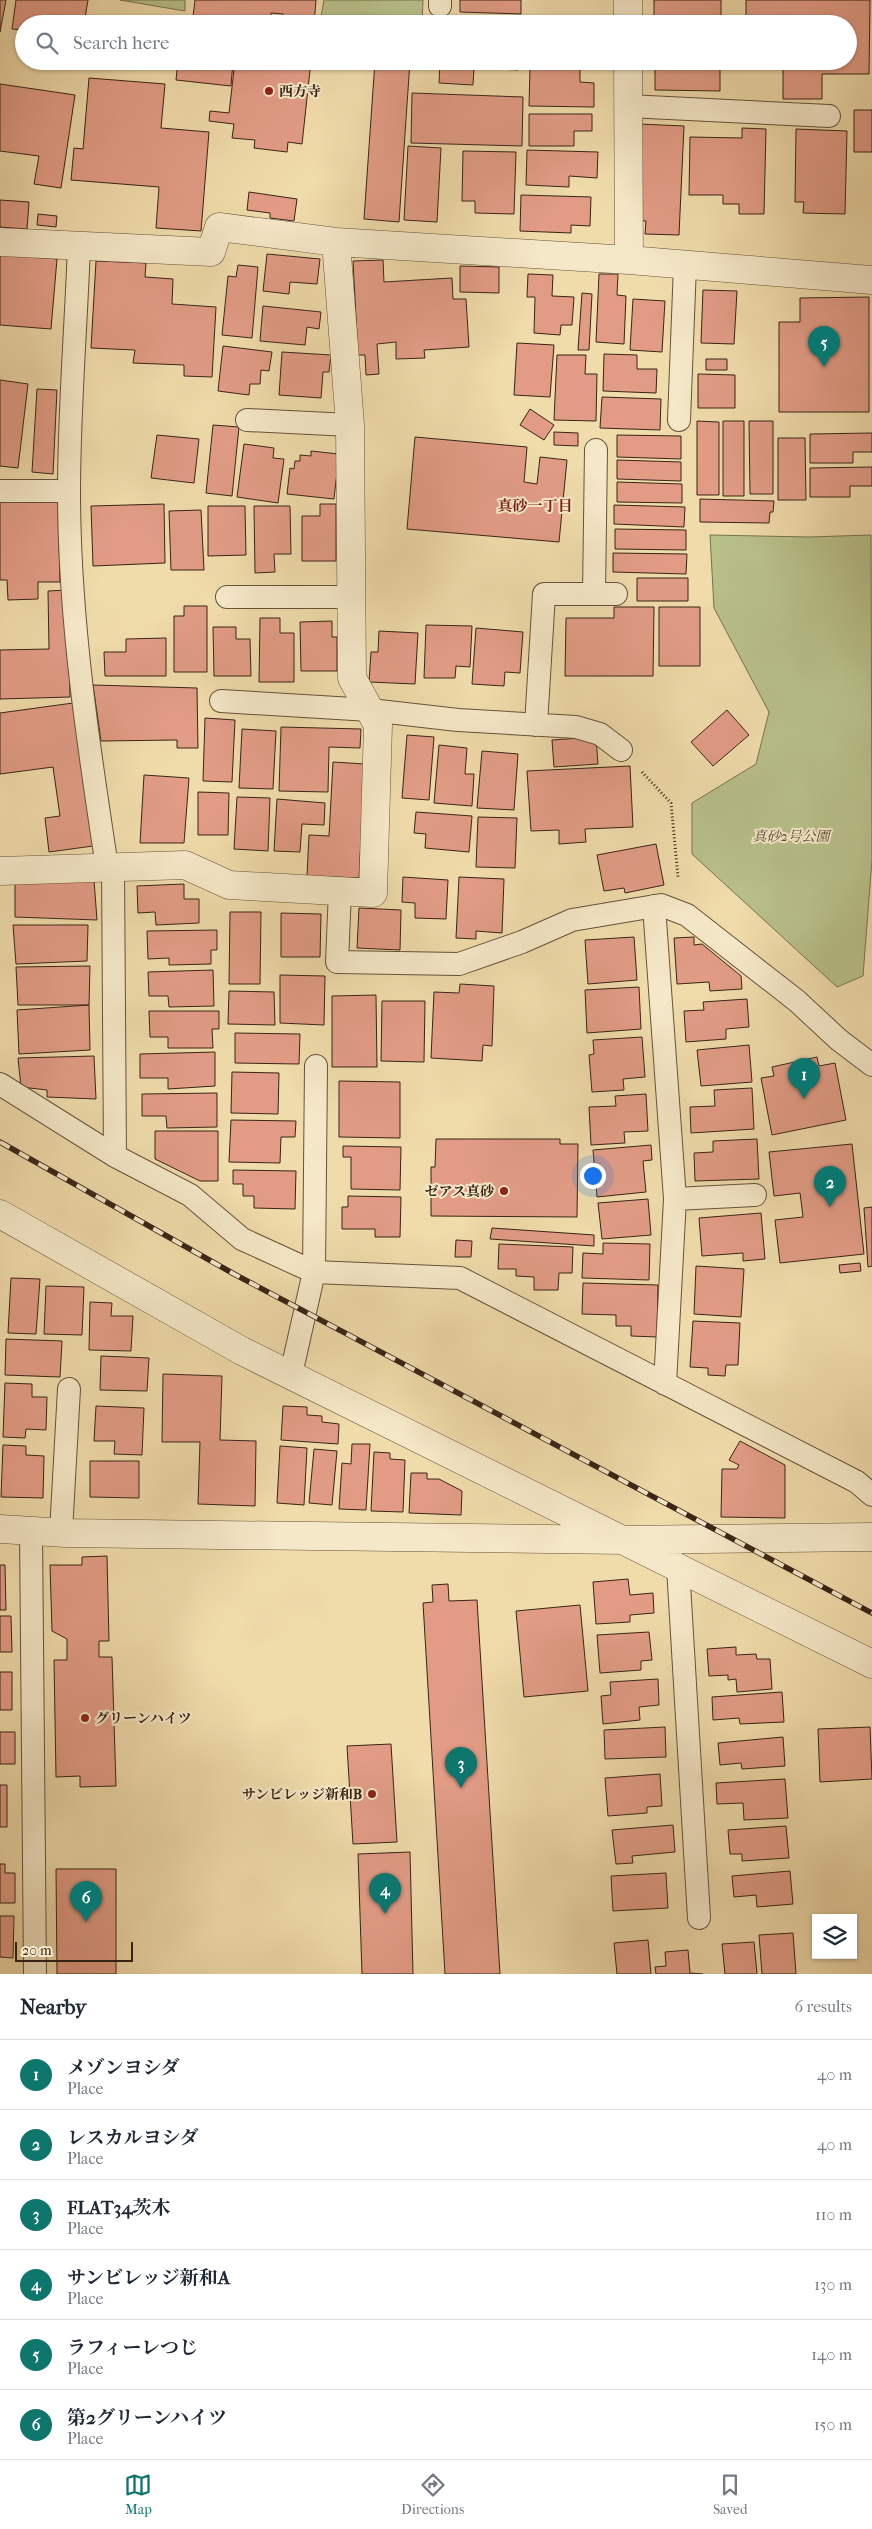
<!DOCTYPE html>
<html lang="en">
<head>
<meta charset="utf-8">
<style>
  :root { --surface:#fff; --page:#f2f2f3; --text:#1f2937; --muted:#747a83; --line:#e0e1e3; --accent:#0f766e }
  body { margin:0; font-family:"IM FELL French Canon","Noto Serif JP",serif; background:var(--page); color:var(--text) }
  .controls { position:absolute; right:15px; bottom:15px; display:grid; overflow:hidden; border-radius:0px; box-shadow:0 1px 4px #0004 }
  .controls button { width:45px; height:45px; display:grid; place-items:center; padding:0; border:0; border-bottom:1px solid var(--line); background:var(--surface); color:var(--text); font:25px sans-serif }
  .scale { position:absolute; left:15px; bottom:12px; width:118px; box-sizing:border-box; padding-left:5px; border:2px solid #382416; border-top:0; font-size:14px; line-height:18px; white-space:nowrap; color:#382416; -webkit-text-stroke:4px #f5e8c8; paint-order:stroke }
  .you { position:absolute; left:592px; top:1175px; width:18px; height:18px; margin:-12px; border:4px solid #fff; border-radius:50%; background:#1a73e8; box-shadow:0 0 0 8px #1a73e833 }
  .badge { display:grid; place-items:center; width:32px; height:32px; border-radius:50%; background:var(--accent); color:#fff; font-size:16px; font-weight:700 }
  .pin { position:absolute; translate:-50% -41px; filter:drop-shadow(0 1px 2px #0008) }
  .pin::after { content:''; position:absolute; top:26px; width:18px; height:15px; background:inherit; clip-path:polygon(0 0,100% 0,50% 100%) }
  .list { margin:0; padding:0; list-style:none }
  h2 { display:flex; justify-content:space-between; align-items:center; height:65px; margin:0; padding:0 20px; font-size:21px }
  h2 small { font-size:16px; font-weight:400; color:var(--muted) }
  .list li { display:grid; grid-template-columns:32px 1fr auto; gap:15px; align-items:center; box-sizing:border-box; height:70px; padding:0 20px; border-top:1px solid var(--line) }
  .list b { display:block; font-size:19px; white-space:nowrap }
  .list p { margin:0; font-size:16px; white-space:nowrap; color:var(--muted) }
  .list em { font-size:16px; font-style:normal; color:var(--muted) }
  .icon { flex:none; width:28px; height:28px; fill:none; stroke:currentColor; stroke-width:2; stroke-linecap:round; stroke-linejoin:round }
  .map { position:relative; flex:none; width:872px; height:1974px; overflow:hidden }
  .search { position:absolute; background:var(--surface); box-shadow:0 1px 4px #0004; left:15px; right:15px; top:15px; height:55px; display:flex; align-items:center; gap:12px; box-sizing:border-box; padding:0 18px; border-radius:28px; color:var(--muted); font-size:19px }
  .sheet { height:485px; background:var(--surface) }
  nav { display:flex; justify-content:space-around; align-items:center; box-sizing:border-box; height:70px; border-top:1px solid var(--line); background:var(--surface); font-size:14px; color:var(--muted) }
  nav a { display:grid; justify-items:center; gap:2px }
  nav .on { color:var(--accent) }
  .map>svg:first-child { display:block }
  .green { fill:#b8c08a; stroke:#787250 }
  .building { fill:#e29c86; stroke:#382416 }
  .lines { fill:none; stroke-linecap:round; stroke-linejoin:round }
  .lane-casing { stroke:#66523b; stroke-width:24 }
  .street-casing { stroke:#66523b; stroke-width:29 }
  .path { stroke:#382416; stroke-width:3; stroke-dasharray:1 2.5; stroke-linecap:butt }
  .lane { stroke:#f5e8c8; stroke-width:22 }
  .street { stroke:#f5e8c8; stroke-width:28 }
  .rail-casing { stroke:#382416; stroke-width:5.5 }
  .rail { stroke:#f5e8c8; stroke-width:4; stroke-dasharray:11; stroke-linecap:butt }
  .poi-dot { fill:#8f2418; stroke:#f5e8c8; stroke-width:2 }
  .labels { text-anchor:middle; stroke-width:4; stroke-linejoin:round; paint-order:stroke }
  .poi-label { font-size:14px; font-weight:bold; fill:#382416; stroke:#f5e8c8; text-anchor:start }
  .park-label { font-size:14px; font-style:italic; fill:#584b33; stroke:#f5e8c8 }
  .neighbourhood-label { font-size:15px; font-weight:bold; fill:#7a1f14; stroke:#f5e8c8 }
</style>
</head>
<body>
<div class="map">
<svg width="872" height="1974" viewBox="0 0 872 1974">
  <rect width="100%" height="100%" fill="#f0dbab"/>
  <filter id="stains"><feTurbulence type="fractalNoise" baseFrequency=".004" numOctaves="4"/><feColorMatrix values="0 0 0 0 .2 0 0 0 0 .09 0 0 0 0 .02 0 0 0 .5 -.17"/></filter>
  <radialGradient id="worn" r=".72"><stop offset=".6" stop-color="#630" stop-opacity="0"/><stop offset="1" stop-color="#630" stop-opacity=".3"/></radialGradient>
  <path class="green" d="M120,0H185V11Z
    M324,0H423L422,24L320,22Z
    M710,535L809,537L871,535L872,860L863,976L837,987L692,854V803L756,764L769,712L714,608Z"/>
  <path class="building" d="M0,0H6L0,32Z
    M16,0H88L84,24H24V30L12,29Z
    M195,0H316L314,24H283V14L271,13L270,24H182L183,16L193,17Z
    M460,0H521V14L460,12Z
    M654,0H721V24H654Z
    M746,0H870L869,74H822V99H783V69H745L746,61H848V24H746Z
    M569,18L606,19V24H568Z
    M178,61H233L231,86L176,80Z
    M235,61H311L302,144L288,142L287,152L254,148L255,140L232,138L234,124L209,121L210,111L229,113Z
    M375,61H410L399,222L364,219Z
    M440,61H518V70L474,68L473,85L439,83Z
    M655,61H720V91L655,90Z
    M530,68H580V82L594,83V107L529,106Z
    M89,78L165,84L161,128L209,132L201,231L156,228L159,187L71,180L74,148L83,149Z
    M0,84L75,95L61,188L34,184L39,156L0,151Z
    M412,93L523,97L522,146L411,143Z
    M854,110H872V152H854Z
    M529,114H592V131H574V146H529Z
    M639,124L684,126L679,235L645,234L646,221L634,220Z
    M742,128L766,129L764,214H739V204H723V195H689L690,137L742,138Z
    M796,129L847,131L845,214L803,213L804,202H795Z
    M408,146L441,148L437,222L404,220Z
    M527,150L598,152L597,178L569,176V187L526,185Z
    M463,151L516,152L514,214L475,213V201H462Z
    M249,192L297,199L294,221L270,218V213L247,210Z
    M521,195L591,197L590,226L571,225V233L520,231Z
    M0,200L29,202L27,229L0,227Z
    M38,214L57,216L56,227L37,225Z
    M0,254L57,259L51,329L0,325Z
    M267,254L320,259L317,284L290,282L289,294L263,291Z
    M383,260L384,282L452,278L453,299H466L469,347L424,350L425,358L396,359V342L377,344L379,374L366,375L365,355H358L353,261Z
    M96,261L146,263L145,277L173,279L172,304L216,307L212,377L184,376V365L133,363L135,350L91,348Z
    M238,265L258,267L252,338L222,335L228,276L236,277Z
    M460,266L499,267V293L460,292Z
    M528,274L553,275L552,296L574,297L572,325H561L560,335L534,333L535,297H527Z
    M599,274H618L617,295L626,296L624,344L596,342Z
    M703,290L737,291L734,344L701,343Z
    M582,293L592,294L589,350H578Z
    M869,297V412H779V322H800V298Z
    M633,299L665,301L662,352L630,350Z
    M263,306L321,312L319,329L307,327L305,345L260,341Z
    M517,343L554,345L550,397L514,395Z
    M223,346L272,352L269,371L261,370L260,384H250L249,395L218,391Z
    M282,352L331,355L329,372H323L321,398L279,395Z
    M604,354L637,355V369H657L656,393L603,391Z
    M557,355H586L585,374H597L596,421L554,420Z
    M706,359H727V370H706Z
    M698,374L735,375V408H698Z
    M0,380L28,384L18,468L0,466Z
    M37,389L57,390L53,474L32,472Z
    M602,397L661,399L660,430L600,428Z
    M530,409L554,425L544,440L520,425Z
    M697,421L719,422V495H697Z
    M723,421H744V496H723Z
    M749,421H773V494H750Z
    M213,425L239,427L232,496L206,493Z
    M554,432L578,433V446L554,445Z
    M872,433V452H853V463H810V434Z
    M157,435L199,439L194,483L151,478Z
    M617,435L681,436V459L617,457Z
    M415,437L527,447L524,482L537,484L540,457L567,460L559,542L407,529Z
    M778,438H805L806,500H778Z
    M244,444L274,448L273,458L284,459L278,503L237,497Z
    M311,451L339,454L334,499L287,494L290,468L294,469L295,461H300V455L311,456Z
    M617,460L681,462V481L617,479Z
    M872,467V486H850V497H810V468Z
    M617,482L682,484V503L617,502Z
    M58,498L60,582H38V599L8,600L7,580H0V499Z
    M700,499L774,501L773,512H770L769,523L700,522Z
    M164,504L165,563L93,566L91,506Z
    M320,504H336V561H302V516H320Z
    M614,505L685,507L684,527L614,524Z
    M208,506H245L246,555L208,556Z
    M254,506H290L291,554H274L275,572L255,573Z
    M201,510L204,570H171L169,511Z
    M615,529L686,530V550L615,549Z
    M613,553L687,554L686,574L613,572Z
    M637,578H688V601H637Z
    M67,590L70,697L0,699V650L49,649L48,591Z
    M184,606H207V672H174V616H184Z
    M614,607H654L653,676H565L566,618H614Z
    M659,607H700V666H659Z
    M260,618H280V633H294V682H259Z
    M332,621V637H337V671H301L300,622Z
    M426,625L472,626L470,667L456,666L455,678H424Z
    M213,627H236V639H250L251,676H214Z
    M476,628L523,632L520,673L505,672L504,686L472,684Z
    M379,631L418,633L415,684L369,682L371,652H378Z
    M166,638V676H105L104,652H126V639Z
    M93,685L197,688L198,748H177V740L101,741Z
    M73,703L93,846L49,852L45,818L60,816L53,767L0,774V713Z
    M727,710L749,735L713,766L691,742Z
    M205,718L235,720L232,782L203,781Z
    M281,727L361,729L360,748L329,747L328,792L279,791Z
    M242,729L276,731L273,789L239,788Z
    M407,735L434,737L429,800L402,798Z
    M596,737L598,764L554,767L552,740Z
    M439,745L467,748L465,774H474L472,806L434,803Z
    M482,751L518,754L514,810L477,808Z
    M333,762L365,764L359,878L307,876L309,835L329,836Z
    M630,766L633,827L585,829L586,842L559,844V830L531,831L527,771Z
    M144,775L189,778L184,843H140Z
    M198,792L229,793L228,835H198Z
    M237,797L270,798L268,851L234,849Z
    M277,799L325,803L324,825L302,824L300,852L274,851Z
    M416,812L472,816L469,852L425,848L426,834L414,833Z
    M478,817L517,818L515,868L476,867Z
    M656,844L664,885L625,893L624,888L604,891L597,855Z
    M403,877L448,880L446,919L415,918V903L402,902Z
    M459,877L504,879L502,933L476,931V939L456,938Z
    M94,880L97,920L15,917V882Z
    M184,884V899H199V923L156,925L155,912L138,913L137,886Z
    M359,908L401,910L400,950L357,948Z
    M230,912H261L260,984H229Z
    M281,913L321,914L320,957H281Z
    M13,925H88L87,961L16,964Z
    M217,930V950H211V964L169,965V958L148,959L147,931Z
    M634,937L637,980L588,984L585,940Z
    M694,937V945L702,944L741,976L742,989L710,991L709,982L677,984L674,938Z
    M90,966L89,1005H18L16,967Z
    M213,970L214,1006L169,1007L168,996H149L148,972Z
    M280,975L325,976L324,1025L280,1023Z
    M460,984L494,986L492,1046L483,1045L482,1061L431,1058L434,992L459,993Z
    M639,987L641,1029L587,1033L585,990Z
    M229,991L274,992L275,1025L228,1024Z
    M376,995L377,1067H332V996Z
    M747,999L749,1027L726,1029V1039L686,1042L684,1011L704,1010L703,1002Z
    M382,1001H425L424,1062L381,1061Z
    M89,1005L90,1050L19,1054L17,1010Z
    M149,1011H219V1029H212L213,1048H168V1037H150Z
    M235,1033L300,1034L299,1064L235,1063Z
    M642,1037L645,1077L623,1079L624,1090L592,1092L589,1055L594,1054L593,1040Z
    M749,1045L752,1082L701,1086L697,1050Z
    M215,1052V1086L168,1089V1078H140V1054Z
    M94,1056L96,1099L47,1097V1090L21,1087L18,1058Z
    M817,1057L819,1066L835,1063L846,1120L772,1135L761,1078L774,1076L772,1067Z
    M232,1072L279,1073L278,1114L231,1113Z
    M339,1081L400,1082V1138L339,1137Z
    M752,1088L754,1129L691,1133L690,1107L715,1106L714,1090Z
    M217,1093V1127L167,1128L166,1116H142V1094Z
    M646,1094L648,1131L624,1132L625,1143L591,1145L589,1107L616,1106L615,1096Z
    M231,1120L296,1121L295,1137H281L280,1163L229,1162Z
    M155,1131H218V1181H200L155,1159Z
    M436,1139H560V1144H578L577,1217L431,1216V1167H435Z
    M757,1139L759,1179L695,1181L694,1153L713,1152V1141Z
    M852,1144L864,1254L780,1263L775,1220L803,1217L800,1193L774,1196L769,1152Z
    M651,1145L652,1160L643,1161L646,1192L597,1197L593,1150Z
    M343,1146L401,1147L400,1190L351,1189V1157H343Z
    M233,1170L296,1171L295,1209L254,1208V1196H243V1184H233Z
    M348,1196L401,1197L400,1237H375V1229H342V1207H348Z
    M648,1199L651,1235L602,1239L598,1203Z
    M872,1207V1266L868,1267L864,1208Z
    M761,1213L765,1259L743,1261V1253L702,1256L699,1218Z
    M492,1228L594,1235V1246L490,1239Z
    M456,1240L472,1241L471,1257H455Z
    M603,1243L650,1244L649,1280L582,1278L583,1253L603,1254Z
    M499,1244L573,1247L572,1273H559L558,1290H534V1277L516,1276V1269H498Z
    M860,1263L861,1271L840,1273L839,1265Z
    M696,1266L744,1269L741,1317L694,1314Z
    M11,1278L40,1279L36,1334L8,1333Z
    M583,1283L658,1285L657,1337L631,1336V1326H616V1315L582,1314Z
    M46,1286L84,1287L82,1335L44,1334Z
    M90,1302L112,1303L111,1316H133L131,1351L89,1350Z
    M693,1321L740,1323L738,1365H726L725,1376L708,1375V1368L690,1367Z
    M6,1339L62,1341L60,1377L5,1375Z
    M101,1356L149,1358L147,1391L100,1390Z
    M163,1374L222,1376L220,1440L256,1441L255,1506L198,1504L200,1442H162Z
    M5,1383L32,1384V1397H47L46,1430L26,1429L25,1438L3,1437Z
    M96,1406L144,1408L142,1455L114,1454L115,1441H94Z
    M283,1406L307,1407V1415L322,1416V1422L339,1424L338,1444L281,1440Z
    M740,1441L785,1465V1518L721,1517L722,1469H737L739,1465L729,1460Z
    M352,1444H370L366,1510L339,1509L342,1463L351,1464Z
    M3,1445L26,1446V1455L44,1456L43,1498L1,1497Z
    M280,1446L307,1448L304,1505L277,1503Z
    M314,1449L337,1451L332,1505L309,1503Z
    M374,1452L390,1453V1459L405,1460L403,1512L371,1511Z
    M90,1461H139V1498L90,1497Z
    M411,1473H427V1479H439L462,1491L461,1515L409,1513Z
    M107,1556L109,1641H99V1657H112L116,1786L80,1787V1776L56,1777L54,1660H67V1639L52,1631L50,1565H82V1557Z
    M0,1565H5L6,1610H0Z
    M628,1579L630,1595L653,1593L654,1613L630,1615V1622L596,1624L593,1582Z
    M448,1584L449,1601L477,1600L500,1974H445L423,1603L433,1602L432,1585Z
    M580,1605L588,1691L524,1697L516,1611Z
    M0,1616H11L12,1652H0Z
    M649,1632L652,1660L641,1661V1670L600,1673L597,1635Z
    M736,1647V1655L756,1654L757,1659H770L772,1689L737,1692L736,1679L728,1680V1675L709,1676L707,1649Z
    M0,1672H12V1710H0Z
    M658,1679L659,1705L639,1707L640,1720L603,1724L601,1696L611,1695L610,1682Z
    M782,1692L784,1722L740,1724L739,1718L713,1720L712,1697Z
    M665,1727L666,1757L605,1759L604,1730Z
    M870,1727L872,1779L820,1782L818,1729Z
    M0,1732H15V1764H0Z
    M783,1737L785,1766L742,1769L741,1763L720,1765L718,1743Z
    M391,1744L397,1842L353,1844L347,1746Z
    M660,1774L662,1806L647,1807V1813L608,1816L605,1778Z
    M785,1779L788,1818L744,1820L743,1803L717,1804L716,1783Z
    M0,1785H7V1827H0Z
    M673,1825L675,1852L632,1856L633,1863L616,1864L612,1830Z
    M786,1826L789,1858L742,1861V1854H730L728,1830Z
    M410,1852L413,1974H362L358,1854Z
    M0,1864H5V1873H15V1903H0Z
    M56,1869H116V1974H57Z
    M790,1871L793,1904L757,1907L756,1895L734,1897L732,1876Z
    M666,1873L668,1908L613,1911L611,1876Z
    M0,1916H14L13,1958L0,1957Z
    M793,1933L796,1974H762L759,1935Z
    M648,1940L651,1974H617L614,1943Z
    M754,1942L757,1974H725L722,1944Z
    M688,1950L690,1973L703,1974H656L655,1967L666,1966L665,1952Z"/>
  <g class="lines">
    <g class="lane-casing">
      <path id="lane" d="M440,6V0
        M628,106L829,116
        M79,246C76,327 69,410 69,491C69,618 88,743 107,867
        M247,420L350,425
        M679,420L685,265
        M0,491H69
        M594,594L596,450
        M227,597H351
        M221,701L370,710L458,720L576,727L600,734L621,750
        M536,725L544,594H616
        M113,867L115,1156
        M340,891L337,962L459,964L522,942L572,920L661,905L687,915L797,1001L839,1040L872,1065
        M654,906L675,1199L665,1384
        M0,1084L115,1156L190,1195L242,1239L314,1272L460,1278L857,1482L872,1495
        M675,1199L755,1195
        M291,1374L314,1272L316,1066
        M31,1531L35,1974
        M61,1532L69,1389
        M678,1567L699,1918"/>
    </g>
    <g class="street-casing">
      <path id="street" d="M628,0V24
        M628,61L629,260
        M0,242L211,252L219,227L336,242L629,260L872,280
        M0,871L185,865L229,885L373,893L378,725L352,678L350,425L336,242
        M0,1214L242,1351L872,1664
        M0,1529L66,1533L624,1540L872,1537"/>
    </g>
    <path class="path" d="M642,772L671,803L678,877"/>
    <use href="#lane" class="lane"/>
    <use href="#street" class="street"/>
    <g class="rail-casing">
      <path id="rail" d="M0,1142L234,1274L872,1613"/>
    </g>
    <use href="#rail" class="rail"/>
  </g>
  <g class="poi-dot">
    <circle cx="269" cy="91" r="5"/>
    <circle cx="504" cy="1191" r="5"/>
    <circle cx="85" cy="1718" r="5"/>
    <circle cx="372" cy="1794" r="5"/>
  </g>
  <g class="labels">
    <g class="poi-label">
      <text x="279" y="96">西方寺</text>
      <text x="494" y="1196" text-anchor="end">ゼアス真砂</text>
      <text x="95" y="1723">グリーンハイツ</text>
      <text x="362" y="1799" text-anchor="end">サンビレッジ新和B</text>
    </g>
    <g class="park-label">
      <text x="791" y="841">真砂2号公園</text>
    </g>
    <g class="neighbourhood-label">
      <text x="535" y="511">真砂一丁目</text>
    </g>
  </g>
  <rect width="100%" height="100%" filter="url(#stains)"/>
  <rect width="100%" height="100%" fill="url(#worn)"/>
</svg>
<div class="controls">
<button><svg class="icon" aria-label="layers" viewBox="0 0 24 24"><path d="M12 4l9 5-9 5-9-5zM3 14l9 5 9-5"/></svg></button>
</div>
<div class="scale">20 m</div>
<div class="you"></div>
<div class="pin badge" style="left:804px;top:1099px">1</div>
<div class="pin badge" style="left:830px;top:1207px">2</div>
<div class="pin badge" style="left:461px;top:1788px">3</div>
<div class="pin badge" style="left:385px;top:1914px">4</div>
<div class="pin badge" style="left:824px;top:367px">5</div>
<div class="pin badge" style="left:86px;top:1922px">6</div>
<div class="search"><svg class="icon" aria-label="search" viewBox="0 0 24 24"><circle cx="10" cy="10" r="6"/><path d="M15 15l6 6"/></svg>Search here</div>
</div>
<section class="sheet">
<h2>Nearby<small>6 results</small></h2>
<ul class="list">
<li><span class="badge">1</span><div><b>メゾンヨシダ</b><p>Place</p></div><em>40 m</em></li>
<li><span class="badge">2</span><div><b>レスカルヨシダ</b><p>Place</p></div><em>40 m</em></li>
<li><span class="badge">3</span><div><b>FLAT34茨木</b><p>Place</p></div><em>110 m</em></li>
<li><span class="badge">4</span><div><b>サンビレッジ新和A</b><p>Place</p></div><em>130 m</em></li>
<li><span class="badge">5</span><div><b>ラフィーレつじ</b><p>Place</p></div><em>140 m</em></li>
<li><span class="badge">6</span><div><b>第2グリーンハイツ</b><p>Place</p></div><em>150 m</em></li>
</ul>
</section>
<nav>
<a class="on"><svg class="icon" aria-label="map" viewBox="0 0 24 24"><path d="M3 6l6-2 6 2 6-2v14l-6 2-6-2-6 2zM9 4v14M15 6v14"/></svg>Map</a>
<a><svg class="icon" aria-label="directions" viewBox="0 0 24 24"><path d="M12 3l9 9-9 9-9-9zM9 14v-3h6M13 9l2 2-2 2"/></svg>Directions</a>
<a><svg class="icon" aria-label="saved" viewBox="0 0 24 24"><path d="M7 4h10v16l-5-4-5 4z"/></svg>Saved</a>
</nav>
</body>
</html>
